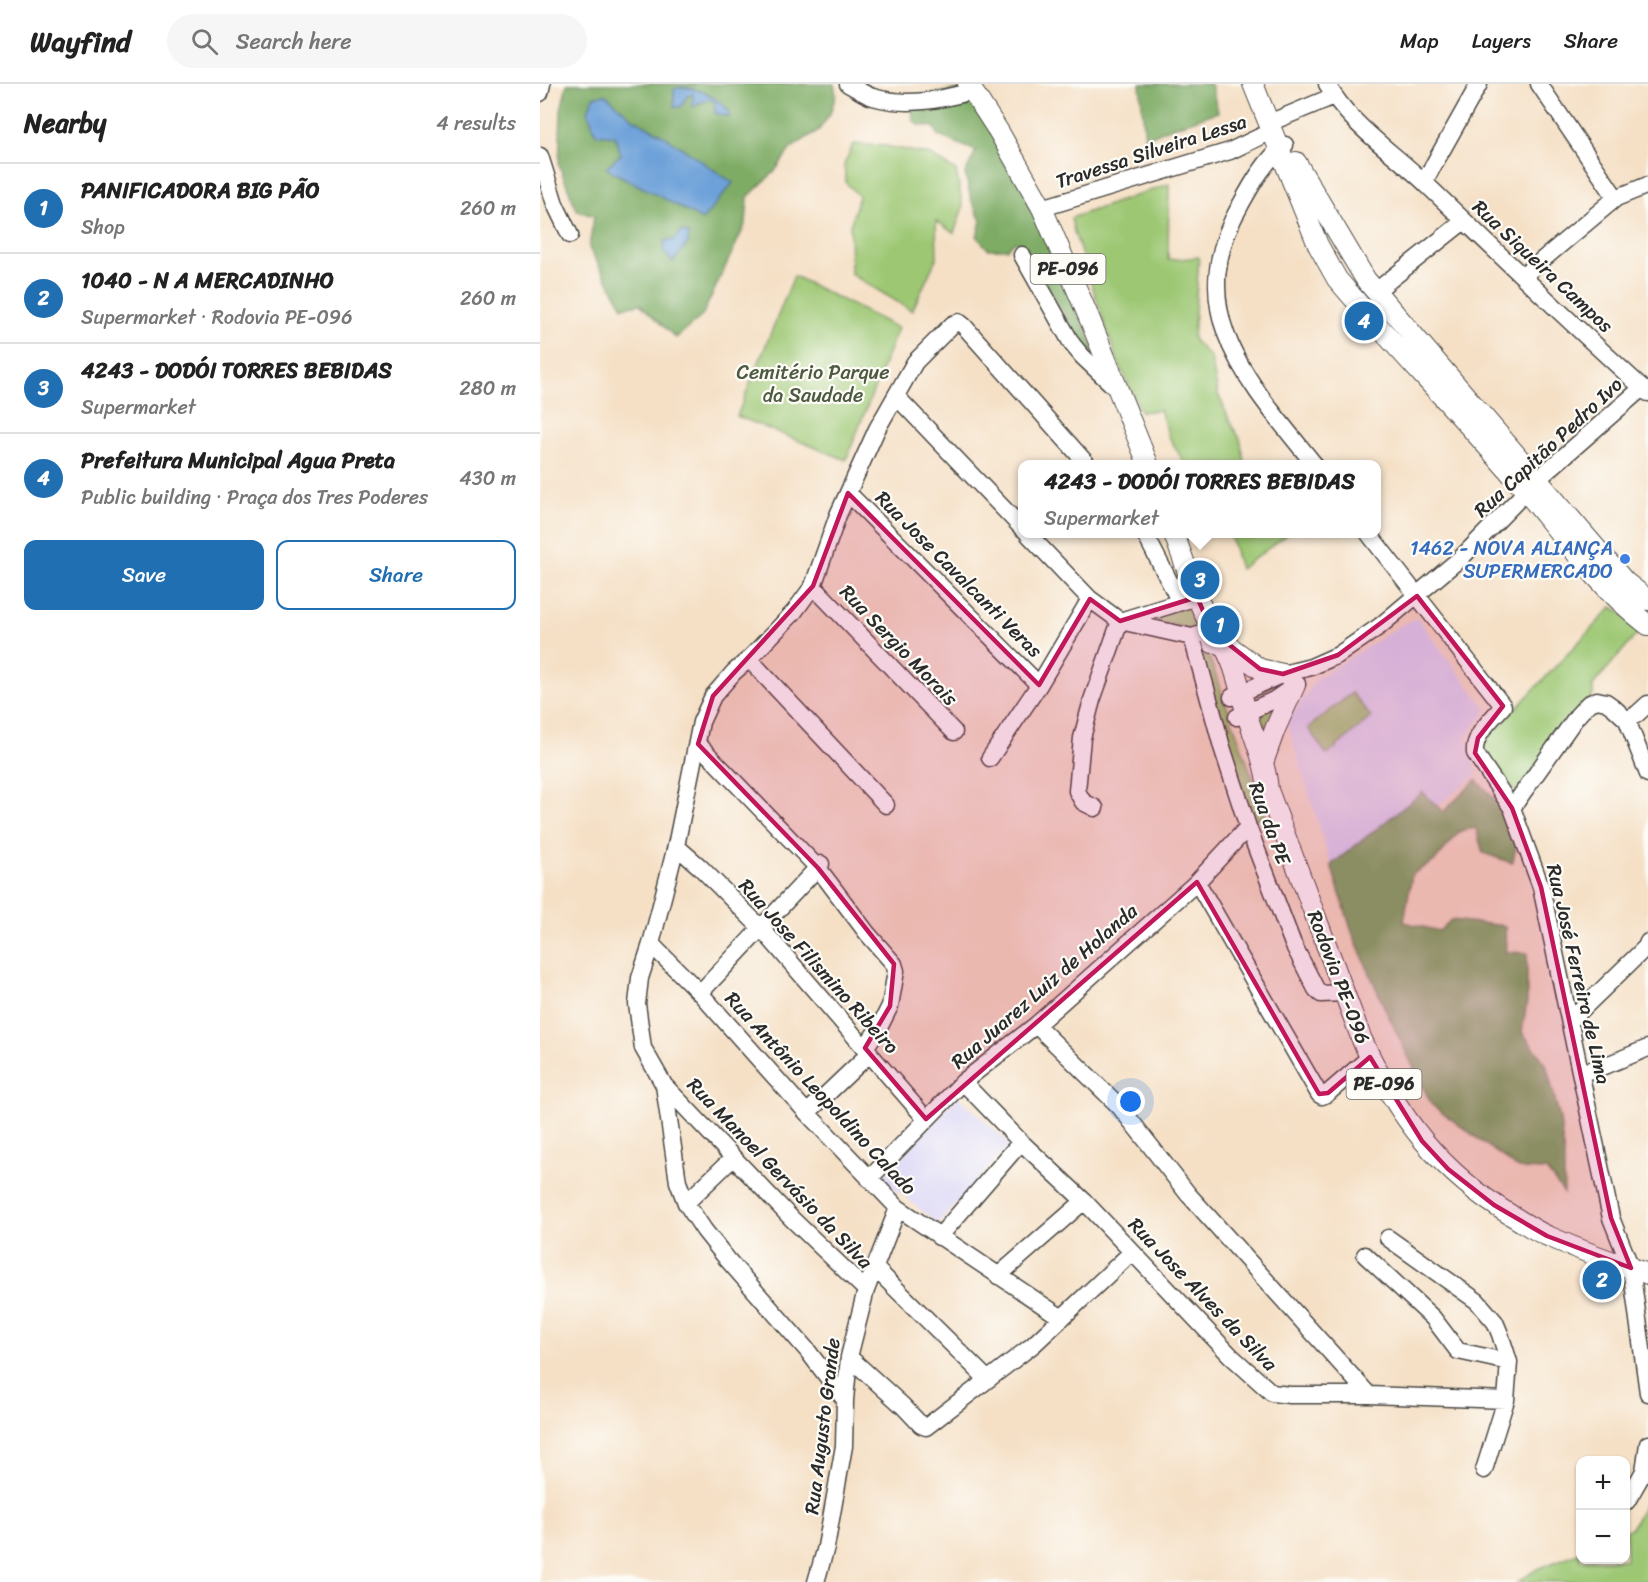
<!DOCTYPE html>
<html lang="en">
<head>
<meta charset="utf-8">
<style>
  :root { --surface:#fff; --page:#f6f6f6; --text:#222; --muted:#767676; --line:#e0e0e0; --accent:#1f6fb2 }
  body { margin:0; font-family:Sriracha,sans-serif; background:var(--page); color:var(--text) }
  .controls { position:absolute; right:18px; bottom:18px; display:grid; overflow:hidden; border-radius:12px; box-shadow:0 2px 4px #0004 }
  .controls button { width:54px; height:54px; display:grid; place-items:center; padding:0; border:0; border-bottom:2px solid var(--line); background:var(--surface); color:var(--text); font:30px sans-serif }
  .you { position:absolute; left:591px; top:1018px; width:21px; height:21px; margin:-15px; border:4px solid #fff; border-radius:50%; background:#1a73e8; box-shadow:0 0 0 9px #1a73e833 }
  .badge { display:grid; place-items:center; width:39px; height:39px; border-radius:50%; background:var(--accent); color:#fff; font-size:20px; font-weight:700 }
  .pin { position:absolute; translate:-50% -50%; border:3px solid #fff; box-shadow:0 2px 6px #0006 }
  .popup { position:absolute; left:478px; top:376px; width:363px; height:78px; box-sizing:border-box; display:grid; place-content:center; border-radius:12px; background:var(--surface); filter:drop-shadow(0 2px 4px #0005); font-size:20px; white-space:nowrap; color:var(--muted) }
  .popup b { font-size:22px; color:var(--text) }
  .popup::after { content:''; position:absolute; left:50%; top:100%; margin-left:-12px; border:12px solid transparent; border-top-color:var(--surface) }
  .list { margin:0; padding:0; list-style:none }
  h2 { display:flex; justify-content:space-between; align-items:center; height:78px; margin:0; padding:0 24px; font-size:26px }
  h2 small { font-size:20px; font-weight:400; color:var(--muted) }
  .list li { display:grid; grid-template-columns:39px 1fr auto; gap:18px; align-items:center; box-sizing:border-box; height:90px; padding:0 24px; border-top:2px solid var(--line) }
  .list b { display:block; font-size:22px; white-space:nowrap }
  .list p { margin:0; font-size:20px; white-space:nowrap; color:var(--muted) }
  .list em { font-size:20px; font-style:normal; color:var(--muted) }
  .actions { display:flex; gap:12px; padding:18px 24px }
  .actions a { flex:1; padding:14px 0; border:2px solid var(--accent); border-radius:12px; text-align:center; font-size:21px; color:var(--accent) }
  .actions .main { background:var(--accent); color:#fff }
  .icon { flex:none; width:33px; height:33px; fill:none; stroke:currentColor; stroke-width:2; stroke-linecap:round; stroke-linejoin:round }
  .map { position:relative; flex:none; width:1108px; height:1498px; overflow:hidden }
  header { display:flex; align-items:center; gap:36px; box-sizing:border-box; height:84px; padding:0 30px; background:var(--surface); border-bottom:2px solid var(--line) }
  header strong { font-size:28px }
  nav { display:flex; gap:33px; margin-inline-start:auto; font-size:21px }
  .search { width:420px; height:54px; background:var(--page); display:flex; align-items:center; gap:15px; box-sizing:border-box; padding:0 21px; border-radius:33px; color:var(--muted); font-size:22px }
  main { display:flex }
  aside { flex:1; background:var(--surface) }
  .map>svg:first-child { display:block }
  .built { fill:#dbd6f7 }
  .green { fill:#9dc773; stroke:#64794f; stroke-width:1.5 }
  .forest { fill:#7eac65; stroke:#546c48; stroke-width:1.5 }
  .water { fill:#6da1d9; stroke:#4c6682; stroke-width:1.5 }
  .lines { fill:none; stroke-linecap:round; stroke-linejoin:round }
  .minor-casing { stroke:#494642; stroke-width:19 }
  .major-casing { stroke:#494642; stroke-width:22 }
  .minor { stroke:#fff; stroke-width:16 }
  .major { stroke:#fff; stroke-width:20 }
  .marked { fill:#c2185b; fill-opacity:0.2; stroke:#c2185b; stroke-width:4.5; stroke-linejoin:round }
  .shop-dot { fill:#3f7fe0; stroke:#fdfcf7; stroke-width:2 }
  .labels { text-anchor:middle; stroke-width:4.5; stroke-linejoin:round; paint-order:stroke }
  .shield { fill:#fdfcf7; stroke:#6a6a68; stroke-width:1.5 }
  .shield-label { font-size:18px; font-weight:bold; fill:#2b2b2b }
  .street-label { font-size:20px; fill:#2b2b2b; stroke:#fdfcf7 }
  .park-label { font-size:20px; fill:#4d5a41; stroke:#fdfcf7 }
  .shop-label { font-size:20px; fill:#366cbe; stroke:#fdfcf7; text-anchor:end }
</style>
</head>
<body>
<header>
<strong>Wayfind</strong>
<div class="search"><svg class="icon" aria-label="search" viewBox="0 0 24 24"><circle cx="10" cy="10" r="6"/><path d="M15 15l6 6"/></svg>Search here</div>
<nav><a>Map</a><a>Layers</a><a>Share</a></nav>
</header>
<main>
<aside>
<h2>Nearby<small>4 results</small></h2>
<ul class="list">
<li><span class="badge">1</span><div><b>PANIFICADORA BIG PÃO</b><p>Shop</p></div><em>260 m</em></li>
<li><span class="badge">2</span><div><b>1040 - N A MERCADINHO</b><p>Supermarket · Rodovia PE-096</p></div><em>260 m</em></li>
<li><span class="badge">3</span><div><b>4243 - DODÓI TORRES BEBIDAS</b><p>Supermarket</p></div><em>280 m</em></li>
<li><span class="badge">4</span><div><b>Prefeitura Municipal Agua Preta</b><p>Public building · Praça dos Tres Poderes</p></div><em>430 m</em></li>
</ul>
<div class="actions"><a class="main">Save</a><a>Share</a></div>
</aside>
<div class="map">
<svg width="1108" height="1498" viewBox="0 0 1108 1498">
  <rect width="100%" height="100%" fill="#fdfcf7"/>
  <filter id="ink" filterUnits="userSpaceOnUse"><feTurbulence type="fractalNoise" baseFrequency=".0167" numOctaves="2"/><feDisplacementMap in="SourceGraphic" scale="12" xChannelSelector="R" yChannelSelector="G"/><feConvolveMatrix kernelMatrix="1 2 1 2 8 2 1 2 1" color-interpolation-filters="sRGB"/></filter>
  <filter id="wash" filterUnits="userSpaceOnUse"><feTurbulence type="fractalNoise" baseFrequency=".008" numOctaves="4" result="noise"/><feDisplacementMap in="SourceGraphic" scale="24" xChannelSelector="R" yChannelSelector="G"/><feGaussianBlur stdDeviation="1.35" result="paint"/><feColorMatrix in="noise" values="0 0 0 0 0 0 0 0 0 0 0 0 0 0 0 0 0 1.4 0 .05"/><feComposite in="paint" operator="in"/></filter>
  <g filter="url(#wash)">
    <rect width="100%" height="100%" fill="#f5e0c6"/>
    <path class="built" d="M877,534L947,626L926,653L937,690L897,722L883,708L791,781L747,639L776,595L863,540Z
      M418,1012L470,1060L398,1140L342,1094Z"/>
    <path class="green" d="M313,60L346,62L391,71L416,87L423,123L414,149L396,137L397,173L372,227L311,190L310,142L319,112L306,99L304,81Z
      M629,100L628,176L659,173L653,255L671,274L678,310L693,344L700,354L705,380H645L629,353L620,326L601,328L577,276L534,148L531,134Z
      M254,192L358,244L306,376L197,332Z
      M690,450H748L700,485Z
      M651,519L661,547L604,535Z
      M1072,523L1104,542L1053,601V611L976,708L945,669V657Z
      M668,570L726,731L711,737L659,573Z
      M812,609L831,633L787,671L768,644Z
      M745,619L723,669L708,626Z
      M1108,1415V1498H978L997,1485L1040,1468V1476H1086V1447L1091,1444Z"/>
    <path class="forest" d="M27,0H294L296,11L290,30L279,46L251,64L235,87L208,113L206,139L162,232L136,254L100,220L83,223L49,164L54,132L37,127L19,81L21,26Z
      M600,0H671L678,28L627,45L605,55Z
      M430,3L453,35L561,280L539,254L480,159L474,158L467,165H448L437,153L441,137L431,115L425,89L436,67L399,52L394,43L379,41L373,36L371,14Z
      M936,696C953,712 973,732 976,756C977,763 974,772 972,779L943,769L936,744L920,747L895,777L872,790L864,838L899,847L911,836L965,842L966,868L987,869V917L982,948L1006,980L1020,1035L1024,1073V1109L1006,1086L979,1085L892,1021L846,927L812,848L791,781L883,708L903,728Z"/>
    <path class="water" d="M143,3C163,6 175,12 189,27V33L175,29V18L169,15L152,23L153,10L147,12L141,23H134V5Z
      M65,10L92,34L121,50L193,99L162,136C131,117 98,102 66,84L81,70L75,52L56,50L48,28L53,13Z
      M142,147L149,150L148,159L133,178L124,168V157L134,156Z"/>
  </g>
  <g filter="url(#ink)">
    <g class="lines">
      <g class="minor-casing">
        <path id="minor" d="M308,0C316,4 325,11 333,13C367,23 400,16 432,7
          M787,0C810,42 852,67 886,100C959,170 1032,241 1108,309
          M999,0L1076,114
          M0,9L2,0
          M729,39L794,12
          M745,61C726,75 712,100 701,120C639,227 709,299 774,380
          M0,72L15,120L30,151
          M884,98L939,0
          M502,124L690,67L732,47
          M482,171L532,260L542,272L579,307
          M983,192L1076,114L1108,101
          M836,207L924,137
          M356,312L483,445
          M308,409L499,601
          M488,450L550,515L580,537L652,553L662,550
          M605,450L640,518
          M829,450L963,622C952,635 933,651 935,669L972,724L1001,803L1071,1134L1091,1184L1108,1309
          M273,502L414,648
          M580,537L657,513
          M652,553L682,663L708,743L753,860L776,905L781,910L804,909
          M209,575L346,721
          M692,613L743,590L771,583L798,571L840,542L923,472L998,395L1102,304
          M697,633L734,616L757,600
          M1087,636L1097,630L1108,620
          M158,660L278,784L327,849L354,880L356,887L350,922L340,942L325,964
          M450,674L499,601L550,515
          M555,724L543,718L537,707L542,654L552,616L580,537
          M972,724L1037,632L1048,620L1057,616L1066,618L1073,623L1087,636L1108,690
          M136,762L160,783L221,844L386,1035
          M657,798L779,1010L782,1012L788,1009L830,973
          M111,860L160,909L267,1029L358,1124L522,1234
          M160,909L281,780
          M1031,936L1106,863L1108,858
          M496,941L580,1023L648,1110L829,1311
          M1041,989L1067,981L1108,964
          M423,998L481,1058L544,1117L691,1272L732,1309L750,1311H829L966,1316
          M124,1001L252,1135L326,1206
          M267,1029L330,969
          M329,1095L423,998L496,941L657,798L708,743
          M146,1119L193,1074
          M399,1153L481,1058
          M848,1154L937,1217L955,1238L960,1250L969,1278L966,1316L944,1386
          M825,1171L893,1234L918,1267L969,1278
          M335,1184L447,1295
          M458,1192L544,1117
          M309,1273L363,1322L381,1341L386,1343L493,1261L592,1168
          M305,1316L267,1266L187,1175L164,1146L146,1119L138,1098L124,1001L103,964L97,920L100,894L111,860L136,762L161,638L173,612L194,588L209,575L254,528L273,502L298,431L337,345L375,278L413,240L419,238L424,242L547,380
          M1087,1417L1104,1387L1108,1360
          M276,1498L286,1463L304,1362L305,1316L309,1273L326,1206L358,1124"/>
      </g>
      <g class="major-casing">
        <path id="major" d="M428,0L459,48L502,124L550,236L608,380
          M713,0L778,161L797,195C858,267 925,334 985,406C1024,453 1059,504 1108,541
          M756,78L826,196L1085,498L1108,516
          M634,450L657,513L672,547L673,559
          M672,547C695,570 698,601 707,631C715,656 726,680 728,706L822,956C858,1033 900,1089 974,1133C986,1140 997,1148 1010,1153C1042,1167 1075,1179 1108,1190
          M686,560L720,585L743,590
          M723,679L735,645L755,601"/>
      </g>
      <use href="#minor" class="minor"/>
      <use href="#major" class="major"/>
    </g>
  </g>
  <path class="marked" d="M308,409L499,601L550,515L580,537L657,513L672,547L720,585L743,590L798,571L877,512L963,622L938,654L935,669L972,724L1001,803L1071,1134L1091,1184L1007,1152L954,1121L908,1085L882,1057L830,973L788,1009L779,1010L657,798L386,1035L325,964L350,922L354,880L278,784L158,660L173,612L273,502Z"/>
  <circle class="shop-dot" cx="1085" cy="475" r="6"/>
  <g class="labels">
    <g class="shield">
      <rect x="490.5" y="170" width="75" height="30" rx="4.5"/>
      <rect x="806.5" y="985" width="75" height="30" rx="4.5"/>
    </g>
    <g class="shield-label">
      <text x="528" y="191">PE-096</text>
      <text x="844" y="1006">PE-096</text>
    </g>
    <g class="street-label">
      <text transform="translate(611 67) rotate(-18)" y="7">Travessa Silveira Lessa</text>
      <text transform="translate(1003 182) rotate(43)" y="7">Rua Siqueira Campos</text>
      <text transform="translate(1008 363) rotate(-43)" y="7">Rua Capitão Pedro Ivo</text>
      <text transform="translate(419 490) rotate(45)" y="7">Rua Jose Cavalcanti Veras</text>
      <text transform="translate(359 561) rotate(46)" y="7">Rua Sergio Morais</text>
      <text transform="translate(730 739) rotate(70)" y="7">Rua da PE</text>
      <text transform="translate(279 882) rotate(48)" y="7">Rua Jose Filismino Ribeiro</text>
      <text transform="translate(1039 890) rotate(77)" y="7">Rua José Ferreira de Lima</text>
      <text transform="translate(799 893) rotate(69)" y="7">Rodovia PE-096</text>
      <text transform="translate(504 902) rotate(-41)" y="7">Rua Juarez Luiz de Holanda</text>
      <text transform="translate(281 1009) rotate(47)" y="7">Rua Antônio Leopoldino Calado</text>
      <text transform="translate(240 1089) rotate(46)" y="7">Rua Manoel Gervásio da Silva</text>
      <text transform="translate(663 1210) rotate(46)" y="7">Rua Jose Alves da Silva</text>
      <text transform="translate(282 1342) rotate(-83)" y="7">Rua Augusto Grande</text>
    </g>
    <g class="park-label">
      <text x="273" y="295">Cemitério Parque<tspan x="273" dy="23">da Saudade</tspan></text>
    </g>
    <g class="shop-label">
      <text x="1073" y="471">1462 - NOVA ALIANÇA<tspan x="1073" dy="23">SUPERMERCADO</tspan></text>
    </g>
  </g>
</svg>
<div class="controls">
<button>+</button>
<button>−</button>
</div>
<div class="you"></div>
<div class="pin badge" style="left:680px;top:541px">1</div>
<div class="pin badge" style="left:1062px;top:1196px">2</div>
<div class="pin badge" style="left:660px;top:496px">3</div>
<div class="popup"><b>4243 - DODÓI TORRES BEBIDAS</b>Supermarket</div>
<div class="pin badge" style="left:824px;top:237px">4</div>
</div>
</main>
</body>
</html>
